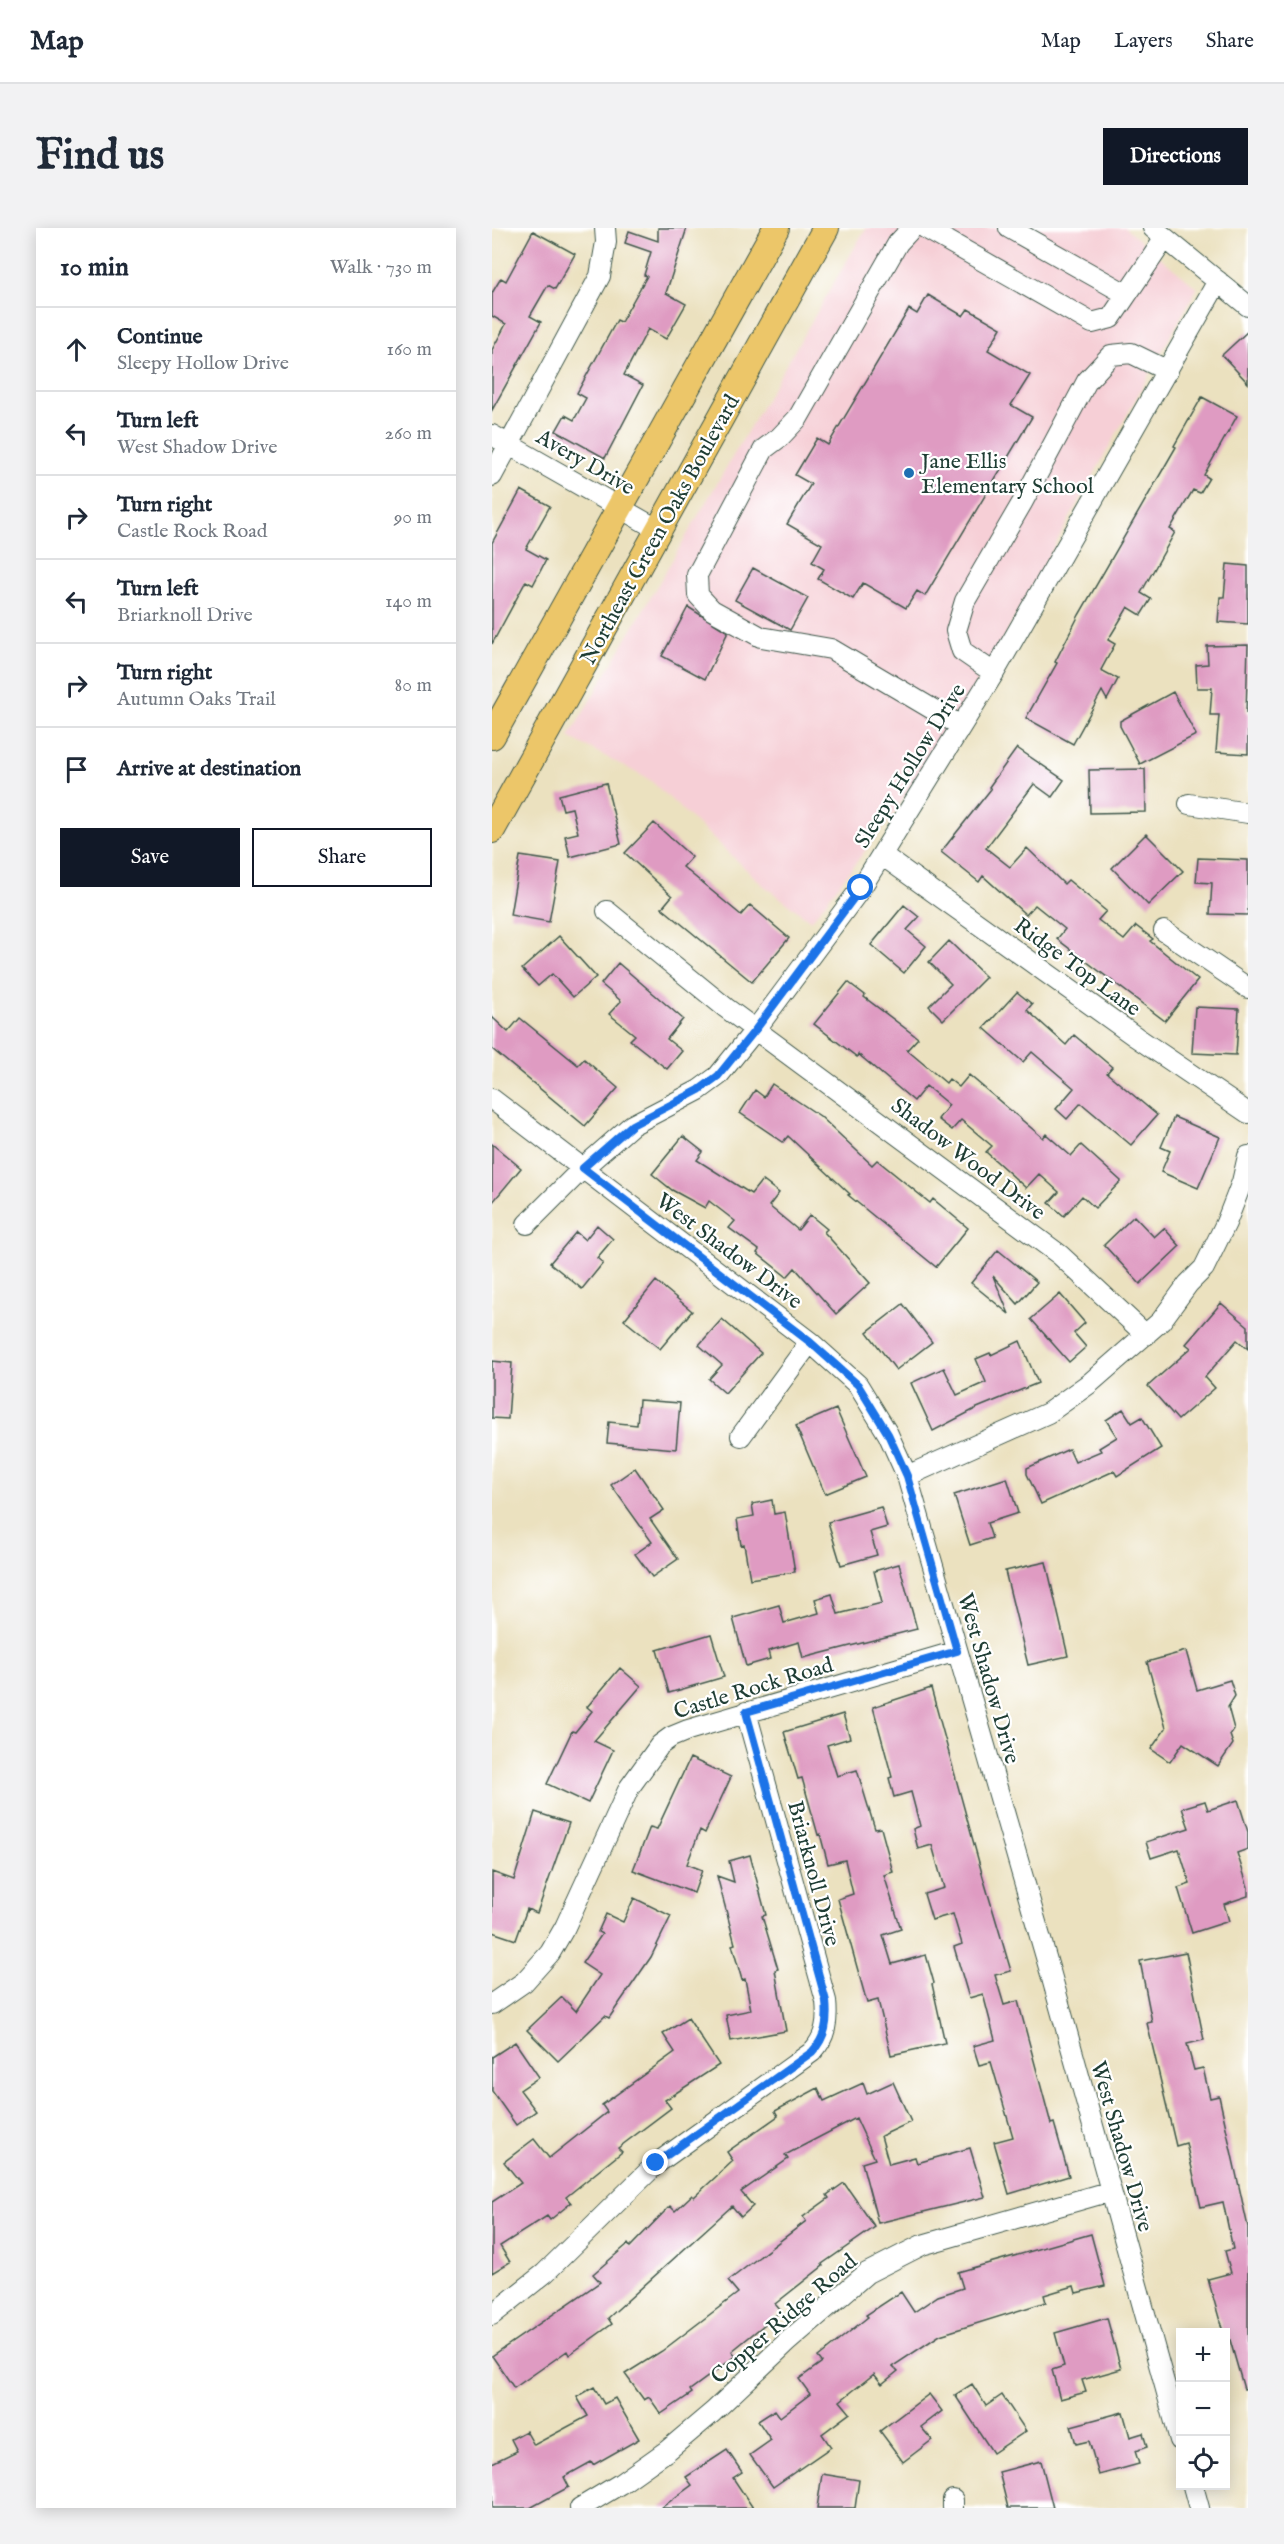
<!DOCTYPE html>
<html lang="en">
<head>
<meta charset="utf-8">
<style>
  :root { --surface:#fff; --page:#f2f2f3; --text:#1f2937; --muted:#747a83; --line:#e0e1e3; --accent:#111827 }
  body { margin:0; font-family:"IM FELL English",serif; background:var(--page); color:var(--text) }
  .controls { position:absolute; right:18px; bottom:18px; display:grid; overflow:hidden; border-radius:0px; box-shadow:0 3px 15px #0003 }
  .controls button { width:54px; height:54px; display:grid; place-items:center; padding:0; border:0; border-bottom:2px solid var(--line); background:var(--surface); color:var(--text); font:30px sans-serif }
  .stop { position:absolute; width:18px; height:18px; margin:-14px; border:4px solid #1a73e8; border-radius:50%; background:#fff }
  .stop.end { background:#1a73e8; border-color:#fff; box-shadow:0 2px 6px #0008 }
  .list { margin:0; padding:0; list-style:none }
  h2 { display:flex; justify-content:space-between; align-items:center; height:78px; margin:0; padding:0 24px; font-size:26px }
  h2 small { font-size:20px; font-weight:400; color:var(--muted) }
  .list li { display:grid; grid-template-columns:39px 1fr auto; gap:18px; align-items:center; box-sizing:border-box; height:84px; padding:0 24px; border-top:2px solid var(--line) }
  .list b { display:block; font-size:22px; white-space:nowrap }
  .list p { margin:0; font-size:20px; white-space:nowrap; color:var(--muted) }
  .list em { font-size:20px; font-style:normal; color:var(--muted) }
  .actions { display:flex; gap:12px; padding:18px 24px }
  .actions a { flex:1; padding:14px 0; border:2px solid var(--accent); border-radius:0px; text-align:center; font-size:21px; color:var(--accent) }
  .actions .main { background:var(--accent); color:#fff }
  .icon { flex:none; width:33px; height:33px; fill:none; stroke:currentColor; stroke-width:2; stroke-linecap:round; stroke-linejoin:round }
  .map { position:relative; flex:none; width:756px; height:2280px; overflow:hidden; border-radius:0px }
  header { display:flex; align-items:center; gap:36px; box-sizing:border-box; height:84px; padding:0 30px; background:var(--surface); border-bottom:2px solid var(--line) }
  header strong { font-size:28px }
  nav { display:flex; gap:33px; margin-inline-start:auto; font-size:21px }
  .intro { display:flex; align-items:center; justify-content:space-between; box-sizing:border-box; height:144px; padding:0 36px }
  h1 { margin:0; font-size:42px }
  .button { padding:15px 27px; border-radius:0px; background:var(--accent); color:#fff; font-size:21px; font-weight:700 }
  main { display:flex; gap:36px; padding:0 36px }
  aside { flex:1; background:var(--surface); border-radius:0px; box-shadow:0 3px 15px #0003 }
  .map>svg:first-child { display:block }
  .built { fill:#f6cfd6 }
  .building { fill:#df9bc2 }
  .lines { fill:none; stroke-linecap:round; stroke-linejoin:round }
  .minor-casing { stroke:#3e5649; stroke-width:22 }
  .major-casing { stroke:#3e5649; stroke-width:28 }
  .minor { stroke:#fff; stroke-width:20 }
  .major { stroke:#ecc669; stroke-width:26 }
  .route { stroke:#1a73e8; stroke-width:8 }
  .poi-dot { fill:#1f6fb2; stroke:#fff; stroke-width:2 }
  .labels { text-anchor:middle; stroke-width:4.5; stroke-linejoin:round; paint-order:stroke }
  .poi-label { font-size:22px; fill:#1f3d34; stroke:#fff; text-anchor:start }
  .street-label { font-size:22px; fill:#1f3d34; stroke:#fff }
</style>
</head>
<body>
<header>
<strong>Map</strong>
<nav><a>Map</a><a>Layers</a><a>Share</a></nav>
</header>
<div class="intro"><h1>Find us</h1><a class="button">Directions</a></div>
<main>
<aside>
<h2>10 min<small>Walk · 730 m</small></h2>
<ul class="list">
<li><svg class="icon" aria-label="ahead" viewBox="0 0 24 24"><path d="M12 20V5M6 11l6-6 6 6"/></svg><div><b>Continue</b><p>Sleepy Hollow Drive</p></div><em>160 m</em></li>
<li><svg class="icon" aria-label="left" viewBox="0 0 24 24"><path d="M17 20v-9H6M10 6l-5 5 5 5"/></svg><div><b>Turn left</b><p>West Shadow Drive</p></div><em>260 m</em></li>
<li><svg class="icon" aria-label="right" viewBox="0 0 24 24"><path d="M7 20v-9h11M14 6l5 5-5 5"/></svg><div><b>Turn right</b><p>Castle Rock Road</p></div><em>90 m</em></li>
<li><svg class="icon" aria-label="left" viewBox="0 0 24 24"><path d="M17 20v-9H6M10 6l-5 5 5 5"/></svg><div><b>Turn left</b><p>Briarknoll Drive</p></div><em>140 m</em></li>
<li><svg class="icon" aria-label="right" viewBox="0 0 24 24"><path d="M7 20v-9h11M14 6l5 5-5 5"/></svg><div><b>Turn right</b><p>Autumn Oaks Trail</p></div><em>80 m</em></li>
<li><svg class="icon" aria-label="arrive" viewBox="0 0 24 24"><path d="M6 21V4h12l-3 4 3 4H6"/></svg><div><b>Arrive at destination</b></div></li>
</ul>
<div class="actions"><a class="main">Save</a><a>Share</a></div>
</aside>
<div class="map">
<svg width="756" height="2280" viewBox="0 0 756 2280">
  <rect width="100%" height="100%" fill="#fff"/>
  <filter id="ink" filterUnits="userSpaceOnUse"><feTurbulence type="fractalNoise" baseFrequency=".0167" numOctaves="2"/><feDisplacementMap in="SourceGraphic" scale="12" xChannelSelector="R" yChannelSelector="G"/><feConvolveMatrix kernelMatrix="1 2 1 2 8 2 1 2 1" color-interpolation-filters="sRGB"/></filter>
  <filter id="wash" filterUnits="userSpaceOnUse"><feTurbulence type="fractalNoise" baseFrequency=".008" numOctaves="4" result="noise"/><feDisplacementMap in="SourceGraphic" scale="24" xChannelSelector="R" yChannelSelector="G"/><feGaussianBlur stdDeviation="1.35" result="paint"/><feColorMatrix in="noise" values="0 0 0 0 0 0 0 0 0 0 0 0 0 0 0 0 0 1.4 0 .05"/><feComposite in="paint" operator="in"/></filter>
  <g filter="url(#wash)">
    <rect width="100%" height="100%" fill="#ebe1bf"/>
    <path class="built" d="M374,0H633L705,60L500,431L400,588L319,693L271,657L158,552L77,509Z"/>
    <g id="blocks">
      <path class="building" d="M166,0H195L174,65L194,76L174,111L156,101L132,147L151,157L113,230L64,203L73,187L82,192L94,170L85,165L125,92L129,94L155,48L152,47L159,24L133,15L137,3L166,13Z
        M41,3L83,26L63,61L56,57L38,88L49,94L0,182V122L14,96L0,88V65L9,50L14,53Z
        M436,67L471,88L476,81L509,100L496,122L538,147L519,177L540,189L433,368L425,363L414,380L371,355L361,371L326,351L332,341L320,334L330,316L295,296L319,256L303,247L325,210L336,217L417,81L425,86Z
        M756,103V155L730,127Z
        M710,169L745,188L712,247L717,250L708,265L701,262L678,301L683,304L649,365L659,371L649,387L636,379L616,412L623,416L609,442L626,451L615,472L610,463L581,516L534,490L565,435L563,434L587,387L684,219L682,218Z
        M29,262L58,278L34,321L54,332L41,357L34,353L0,416V315Z
        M735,336L756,338V396L726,394L728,369H732Z
        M261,340L316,370L298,402L243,372Z
        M196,379L236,404L213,451L170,428Z
        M756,417L754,485H756V526L724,524L727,487H718L720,460H705L704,437L716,436L715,418Z
        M681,464L704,507L648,536L628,498V493Z
        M525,520L572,552L560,569L542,556L494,620L518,639L535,620L572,656L576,652L614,683L606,692L632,712L644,698L661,711L658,713L706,752L673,793L565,711L573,701L543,677L534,687L491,648L487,654L449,624L499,561L497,559Z
        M653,541L654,584L598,585L597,542Z
        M114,555L129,616L78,629L73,608L86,605L80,580L71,582L67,567Z
        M162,595L200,629L191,639L249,687L258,677L297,710L260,754L170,680L180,668L133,625Z
        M654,606L691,643L656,677L620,640Z
        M28,628L68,634L57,694L18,687Z
        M706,630L756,632V687L718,686L720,655L704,654Z
        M412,677L427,689L415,702L434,718L412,745L379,717Z
        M67,708L104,749L81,769L60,746L46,758L30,741Z
        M457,713L494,749L451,792L437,778L459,756L437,734Z
        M126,735L191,791L175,811L190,823L175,841L138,812L143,807L117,786L129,773L109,756Z
        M356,754L373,767L372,769L426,810L415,822L454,855L457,851L467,859L477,847L551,910L554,906L579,928L589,917L629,953L603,980L590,968L572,988L557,975L567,964L547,946L534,960L494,924L500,918L469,892L460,902L446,891L457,877L434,858L422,873L366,826L365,829L322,796Z
        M525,764L540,776L535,782L574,817L582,807L620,839L615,845L665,887L639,917L589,875L575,891L564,881L582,860L540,824L531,834L492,800Z
        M703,779L747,781L744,827L700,825Z
        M0,789L16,804L28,790L86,837L92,831L126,860L93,898L0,821Z
        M280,856L328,888L380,937L385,932L438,975L441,971L476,1000L444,1039L356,967L358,966L296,908L291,914L248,885L263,862L272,869Z
        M682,889L728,909L706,960L669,944L678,923L669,919Z
        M191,908L211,924L205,932L259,966L270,952L287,965L277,978L306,1002L318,987L335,1001L332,1004L378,1055L344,1086L303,1040L295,1049L265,1025L267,1022L237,1000L243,993L217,973L213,980L180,962L160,946Z
        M0,916L29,940L0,975Z
        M642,988L662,1009L672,1000L688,1018L648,1056L612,1017Z
        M105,997L121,1011L105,1030L111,1035L90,1061L58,1035L84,1004L93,1012Z
        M506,1022L545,1054L526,1076L501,1048L517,1086L479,1055Z
        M164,1053L200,1083L168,1121L132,1092Z
        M568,1066L593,1095L582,1105L594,1119L577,1134L539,1091Z
        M729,1075L756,1098V1121L745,1112L713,1149L723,1160L686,1192L656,1158L699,1120L694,1116Z
        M411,1076L440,1114L404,1142L375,1104Z
        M230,1091L269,1125L233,1165L217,1151L230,1137L207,1117Z
        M528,1113L546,1155L485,1180L441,1203L419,1155L452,1140L465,1167L494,1154L484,1131L498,1125L499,1127Z
        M0,1133L20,1135L16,1191L0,1190Z
        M147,1172L188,1175L184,1221L115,1215L117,1194L145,1197Z
        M344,1181L374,1249L333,1266L304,1198Z
        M631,1181L640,1195L650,1189L669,1220L625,1248L622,1243L549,1276L535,1246V1240L577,1221L583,1234L609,1223L607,1220L625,1209L614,1192Z
        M143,1240L172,1282L158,1291L186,1331L160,1349L143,1326L160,1314L119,1257Z
        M515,1250L526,1285L495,1295L500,1310L478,1317L462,1267Z
        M280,1272L282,1286L293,1284L303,1344L258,1351L252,1316L249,1317L245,1291L262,1288L260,1276Z
        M389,1279L395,1299L378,1304L385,1327L349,1337L336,1294Z
        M554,1334L576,1428L536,1437L513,1343Z
        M407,1336L425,1401L311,1430L307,1414L276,1423L278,1431L254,1438L241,1390L287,1377L292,1395L327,1385L323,1371L340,1366L346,1386L390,1375L382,1343Z
        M219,1406L232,1449L177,1465L165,1422Z
        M694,1423L705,1462L738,1452L743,1468L736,1479L742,1501L738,1507L741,1516L726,1538L691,1515L678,1534L659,1521L674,1500L655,1434Z
        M128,1440L149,1458L102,1513L121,1522L96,1575L55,1556L80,1503L83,1504L100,1483L95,1479Z
        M439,1460L491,1649L519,1743L503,1747L512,1777L526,1773L559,1896L562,1895L577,1948L517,1966L502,1914L521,1909L499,1834L487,1837L481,1818L503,1812L491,1766L477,1770L462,1719L470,1716L461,1686L440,1692L432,1666L452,1660L440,1617L426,1621L421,1601L428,1598L419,1564L402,1569L397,1550L400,1549L381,1479Z
        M351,1486L358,1510L335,1517L345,1548L365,1542L383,1601L389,1600L401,1644L392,1647L409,1701L391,1707L400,1736L434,1727L442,1755L440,1756L453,1815L399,1827L386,1772L375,1775L346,1671L361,1666L353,1632L336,1636L328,1606L326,1607L310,1550L306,1551L292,1504Z
        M198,1530L239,1549L213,1605L208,1602L195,1636L210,1642L202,1665L141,1642L158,1599L165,1601Z
        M746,1572L756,1604V1621L745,1625L756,1659V1668L732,1676L737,1693L700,1705L686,1660L698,1656L687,1621L659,1630L654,1614L697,1600L690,1580L713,1573L716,1582Z
        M43,1584L77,1595L45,1685L35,1681L24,1712L0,1704V1644L22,1652Z
        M258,1627L274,1687L270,1688L286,1741L283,1742L294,1803L239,1813L234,1787L259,1782L253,1751L250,1752L240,1717L243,1716L225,1648L242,1654L237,1633Z
        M142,1670L179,1688L159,1729L117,1790L113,1788L66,1833L35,1802L70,1769L84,1783L108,1747L90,1735L110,1706L106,1704L114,1686L131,1694Z
        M694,1724L712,1812L695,1816L702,1842L711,1840L718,1870L727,1868L756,1999V2160L752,2161L738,2112L734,2113V2104H731L716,2051L739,2045L733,2023L741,2021L731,1974L709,1979L694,1915L684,1918L655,1795L660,1794L648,1733Z
        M196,1790L227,1837L173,1872L179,1880L126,1920L130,1924L74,1969L79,1975L58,1992L55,1988L8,2018L18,2034L0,2045V1974L29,1955L12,1934L42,1911L57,1930L115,1884L110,1877L183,1824L171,1806Z
        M23,1814L47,1849L28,1862L44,1883L24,1897L0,1863V1829Z
        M401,1854L419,1894L389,1908L397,1936L423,1929L425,1935L478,1920L493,1969L386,1995L370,1935L383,1931L364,1890L293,1927L296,1931L249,1964L261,1978L249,1989L240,1978L116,2090L120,2096L77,2127L75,2123L22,2160L0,2128L108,2054L101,2046L136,2016L138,2019L178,1978L183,1983L200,1967L202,1969L241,1933L235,1924L286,1888L283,1883L326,1860L332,1873L371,1855L375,1866Z
        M352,1955L383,1999L330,2036L331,2038L283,2076L289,2083L240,2123L244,2128L198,2162L200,2165L169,2186L157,2169L152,2172L133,2146L170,2123L246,2065L236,2053L314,1993L311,1989L337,1970L335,1967Z
        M599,2006L613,2058L584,2065L582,2058L552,2067L554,2074L448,2107L401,2138L406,2143L390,2156L382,2146L348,2173L358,2185L330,2206L339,2219L281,2259L258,2227L279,2212L266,2193L283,2182L288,2189L318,2166L307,2151L330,2134L326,2129L376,2089L374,2087L409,2064L422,2084L446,2068L471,2060L466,2044Z
        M615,2090L629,2141L590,2152L594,2164L568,2171L560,2142L572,2138L563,2105Z
        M480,2156L494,2178L510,2167L534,2203L501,2225L463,2167Z
        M102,2159L112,2176L123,2170L147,2211L101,2237L99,2234L72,2249L77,2259L38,2280H0V2235L25,2223L19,2211L34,2203L42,2217L96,2188L85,2169Z
        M437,2166L450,2183L429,2199L440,2212L411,2234L388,2203Z
        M631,2184L638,2209L651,2205L655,2219L643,2223L647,2236L607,2247L597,2213L584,2216L579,2198Z
        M235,2222L250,2244L241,2250L261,2280H169L200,2257L194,2249Z
        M549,2233L561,2280H516L507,2244Z
        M330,2246L367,2252L363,2280H325Z"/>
    </g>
  </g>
  <g filter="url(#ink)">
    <use href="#blocks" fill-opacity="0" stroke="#3e5649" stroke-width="1.5"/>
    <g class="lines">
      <g class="minor-casing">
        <path id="minor" d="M420,0L406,15L306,190L288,209L272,221L205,347L206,367L220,382L269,409L339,421L469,498
          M433,0L600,95L619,90L673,10
          M517,0L634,66
          M661,0L756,78
          M0,207L165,301
          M0,248L108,48L114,14L113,0
          M502,445L470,423L464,403L473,373L530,275L595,153L619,127L639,125L676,143
          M697,576L756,585
          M390,627L644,809L756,885
          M115,683L234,780L568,1027L654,1107
          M672,703L756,760
          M0,871L318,1114L366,1157L396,1206L415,1248L558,1743L688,2212
          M35,996L91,940L140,897L207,862L226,848L264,801L369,660L502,445L726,53
          M249,1208L318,1114
          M415,1248L556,1185L598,1155L669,1093L696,1056L712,1040L734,995L750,954L756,928
          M0,1776L32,1754L58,1725L73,1699L137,1560L168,1517L179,1509L196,1502L465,1423
          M0,2087L53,2045L164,1936L320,1824C334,1809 336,1793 334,1773L254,1484
          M701,2258L707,2280
          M88,2280L128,2256L176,2222L221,2184L294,2115L375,2045L430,2017L619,1963
          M461,2280V2272"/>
      </g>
      <g class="major-casing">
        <path id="major" d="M0,508L284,0
          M0,602L334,0"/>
      </g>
      <use href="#minor" class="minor"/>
      <use href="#major" class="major"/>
    </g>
  </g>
  <g class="lines" filter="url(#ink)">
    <path class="route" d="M164,1935L320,1824C334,1809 336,1794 334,1773L254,1484L465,1423L415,1248L396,1206L366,1157L318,1114L91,940L140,897L207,862L226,848L264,801L369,660"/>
  </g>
  <circle class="poi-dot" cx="417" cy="245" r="6"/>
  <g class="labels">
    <g class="poi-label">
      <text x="429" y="240">Jane Ellis<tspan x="429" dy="25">Elementary School</tspan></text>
    </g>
    <g class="street-label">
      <text transform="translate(94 233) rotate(30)" y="8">Avery Drive</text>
      <text transform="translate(167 301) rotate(-61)" y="8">Northeast Green Oaks Boulevard</text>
      <text transform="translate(417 537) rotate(-58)" y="8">Sleepy Hollow Drive</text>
      <text transform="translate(586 738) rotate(36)" y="8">Ridge Top Lane</text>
      <text transform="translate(477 930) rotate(37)" y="8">Shadow Wood Drive</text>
      <text transform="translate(238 1022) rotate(37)" y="8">West Shadow Drive</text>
      <text transform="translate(498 1450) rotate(74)" y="8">West Shadow Drive</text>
      <text transform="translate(261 1459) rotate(-17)" y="8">Castle Rock Road</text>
      <text transform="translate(323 1645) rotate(75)" y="8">Briarknoll Drive</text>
      <text transform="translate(631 1918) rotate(74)" y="8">West Shadow Drive</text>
      <text transform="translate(291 2090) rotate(-41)" y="8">Copper Ridge Road</text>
    </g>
  </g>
</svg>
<div class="controls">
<button>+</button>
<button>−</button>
<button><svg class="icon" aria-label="locate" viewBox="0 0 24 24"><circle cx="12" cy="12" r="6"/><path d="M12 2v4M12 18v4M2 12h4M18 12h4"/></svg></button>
</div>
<div class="stop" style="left:369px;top:660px"></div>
<div class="stop end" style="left:164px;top:1935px"></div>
</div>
</main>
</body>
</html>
